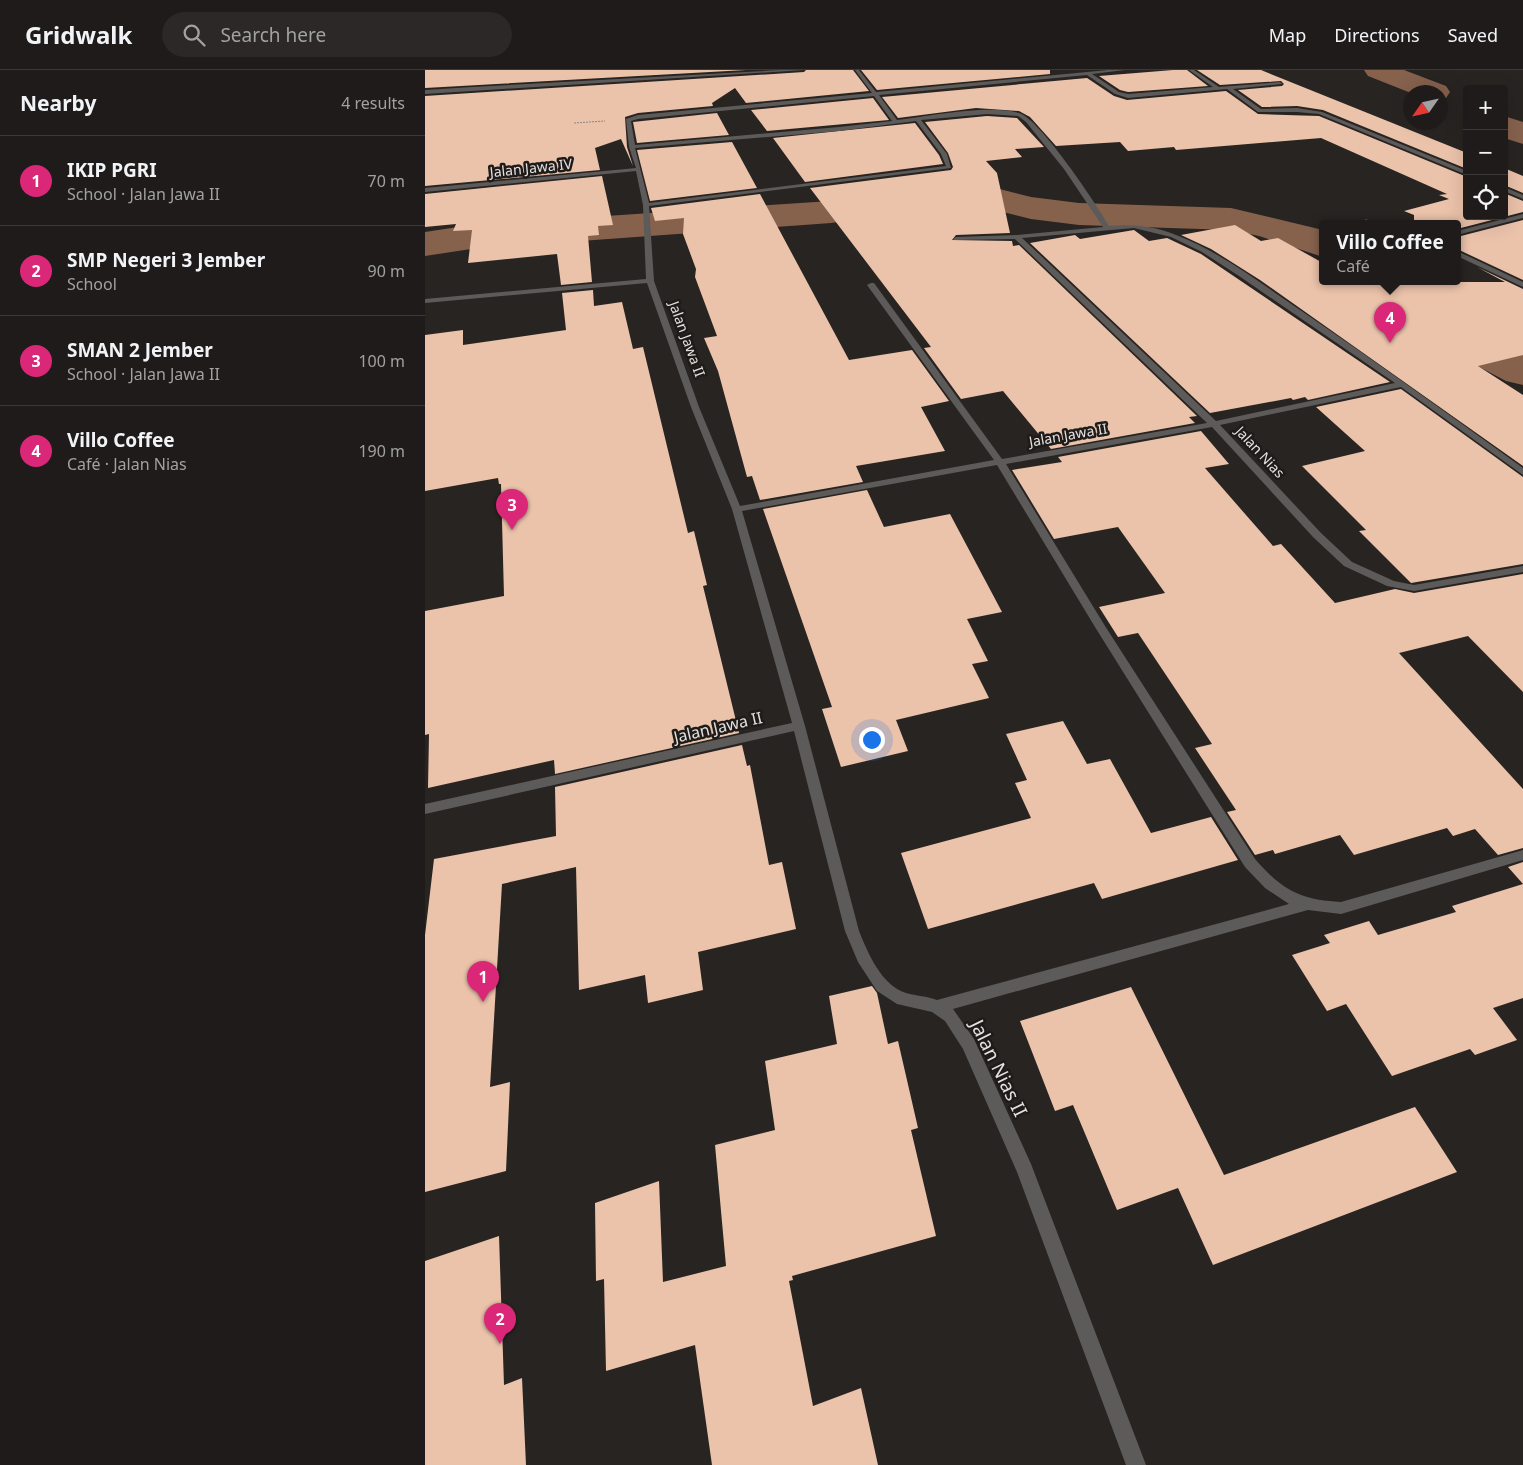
<!DOCTYPE html>
<html lang="en">
<head>
<meta charset="utf-8">
<style>
  :root { --surface:#1e1b1a; --page:#2b2827; --text:#f1f3f6; --muted:#a1a1a2; --line:#3c3939; --accent:#db2777 }
  body { margin:0; font-family:"Noto Sans",sans-serif; background:var(--page); color:var(--text) }
  .controls { position:absolute; right:15px; top:15px; display:grid; overflow:hidden; border-radius:5px; box-shadow:0 5px 20px #0002 }
  .controls button { width:45px; height:45px; display:grid; place-items:center; padding:0; border:0; border-bottom:1px solid var(--line); background:var(--surface); color:var(--text); font:25px sans-serif }
  .compass { position:absolute; left:978px; top:15px; width:45px; height:45px; border-radius:50%; background:var(--surface); box-shadow:0 5px 20px #0002; rotate:236deg }
  .you { position:absolute; left:446px; top:669px; width:18px; height:18px; margin:-12px; border:4px solid #fff; border-radius:50%; background:#1a73e8; box-shadow:0 0 0 8px #1a73e833 }
  .badge { display:grid; place-items:center; width:32px; height:32px; border-radius:50%; background:var(--accent); color:#fff; font-size:16px; font-weight:700 }
  .pin { position:absolute; translate:-50% -41px; filter:drop-shadow(0 1px 2px #0008) }
  .pin::after { content:''; position:absolute; top:26px; width:18px; height:15px; background:inherit; clip-path:polygon(0 0,100% 0,50% 100%) }
  .popup { position:absolute; left:894px; top:150px; width:142px; height:65px; box-sizing:border-box; display:grid; place-content:center; border-radius:5px; background:var(--surface); filter:drop-shadow(0 1px 4px #0005); font-size:16px; white-space:nowrap; color:var(--muted) }
  .popup b { font-size:19px; color:var(--text) }
  .popup::after { content:''; position:absolute; left:50%; top:100%; margin-left:-10px; border:10px solid transparent; border-top-color:var(--surface) }
  .list { margin:0; padding:0; list-style:none }
  h2 { display:flex; justify-content:space-between; align-items:center; height:65px; margin:0; padding:0 20px; font-size:21px }
  h2 small { font-size:16px; font-weight:400; color:var(--muted) }
  .list li { display:grid; grid-template-columns:32px 1fr auto; gap:15px; align-items:center; box-sizing:border-box; height:90px; padding:0 20px; border-top:1px solid var(--line) }
  .list b { display:block; font-size:19px; white-space:nowrap }
  .list p { margin:0; font-size:16px; white-space:nowrap; color:var(--muted) }
  .list em { font-size:16px; font-style:normal; color:var(--muted) }
  .icon { flex:none; width:28px; height:28px; fill:none; stroke:currentColor; stroke-width:2; stroke-linecap:round; stroke-linejoin:round }
  .map { position:relative; flex:none; width:1098px; height:1395px; overflow:hidden }
  header { display:flex; align-items:center; gap:30px; box-sizing:border-box; height:70px; padding:0 25px; background:var(--surface); border-bottom:1px solid var(--line) }
  header strong { font-size:24px }
  nav { display:flex; gap:28px; margin-inline-start:auto; font-size:18px }
  .search { width:350px; height:45px; background:var(--page); display:flex; align-items:center; gap:12px; box-sizing:border-box; padding:0 18px; border-radius:28px; color:var(--muted); font-size:19px }
  main { display:flex }
  aside { flex:1; background:var(--surface) }
  .map>svg:first-child { display:block }
  .lines { fill:none; stroke-linecap:round; stroke-linejoin:round }
  .river { fill:#86624d; fill-rule:evenodd }
  .building { fill:#ebc2aa }
  .path { stroke:#8c8887; stroke-width:1; stroke-dasharray:2 1; stroke-linecap:butt }
  .street { fill:#5d5b5a; fill-rule:evenodd }
  .labels { text-anchor:middle; stroke-width:5; stroke-linejoin:round; paint-order:stroke }
  .far-street-label { font-size:14px; fill:#e4e1e0; stroke:#1e1b19 }
  .street-label { font-size:16px; fill:#e4e1e0; stroke:#1e1b19 }
  .near-street-label { font-size:19px; fill:#e4e1e0; stroke:#1e1b19 }
</style>
</head>
<body>
<header>
<strong>Gridwalk</strong>
<div class="search"><svg class="icon" aria-label="search" viewBox="0 0 24 24"><circle cx="10" cy="10" r="6"/><path d="M15 15l6 6"/></svg>Search here</div>
<nav><a>Map</a><a>Directions</a><a>Saved</a></nav>
</header>
<main>
<aside>
<h2>Nearby<small>4 results</small></h2>
<ul class="list">
<li><span class="badge">1</span><div><b>IKIP PGRI</b><p>School · Jalan Jawa II</p></div><em>70 m</em></li>
<li><span class="badge">2</span><div><b>SMP Negeri 3 Jember</b><p>School</p></div><em>90 m</em></li>
<li><span class="badge">3</span><div><b>SMAN 2 Jember</b><p>School · Jalan Jawa II</p></div><em>100 m</em></li>
<li><span class="badge">4</span><div><b>Villo Coffee</b><p>Café · Jalan Nias</p></div><em>190 m</em></li>
</ul>
</aside>
<div class="map">
<svg width="1098" height="1395" viewBox="0 0 1098 1395">
  <rect width="100%" height="100%" fill="#282422"/>
  <g class="lines">
    <path class="river" d="M939,0H979L1021,16L1025,22L1021,28L1016,30V22L986,23L943,6Z
      M1079,46L1098,52V74L1079,68Z
      M563,116L606,127L654,133L806,138L898,160V187L834,166L806,160L654,155L606,149L562,138L494,140L406,153L46,179L0,186V162L46,155L406,131L494,118Z
      M945,212H994L1031,236L1052,259L1098,282V315L1081,311L1020,279L999,254L951,221Z"/>
  </g>
  <path class="building" d="M0,0H321L0,18Z
    M381,0H428L444,21L321,33L310,18L287,33L288,36L213,43L200,47L202,77L208,96L196,69L170,78L175,100L0,116V26L379,2Z
    M436,0H625V4L452,20Z
    M748,0H762L783,16L703,22L695,20L674,6Z
    M772,0H836L1042,83V99L898,40L872,36L837,37L813,20L857,16L859,14L856,11L795,15Z
    M662,8L689,26L702,30L801,21L833,44L894,46L1042,107V146H1079V123L1098,131V142L1032,159V154H989V145L979,141L1024,129L1014,125L1022,124L896,68L751,80L749,77L703,81L695,72L631,76L605,47L594,41L551,38L473,48L457,27Z
    M448,28L464,50L342,61L326,40Z
    M292,43L304,65L212,73L208,52Z
    M562,46L592,48L619,77L590,79L597,87L561,91L572,103L585,163L531,165L527,170L587,171L588,176L594,175L772,346L764,347L770,353L626,379L578,321L536,329L499,278L506,277L385,118L526,100L528,97L523,83L500,52Z
    M490,53L514,85L518,94L380,112L348,68Z
    M307,72L332,118L225,131L212,80Z
    M1079,98L1098,106V123L1079,115Z
    M177,106L188,155L173,156L174,165L163,166L167,212L136,215L132,184L43,193L47,160L28,161L31,154L0,157V124Z
    M335,124L424,290L487,280L524,331L496,337L520,381L431,396L438,412L335,430L327,406L322,407L293,301L279,268L292,266L270,207L271,199L258,164L259,148L230,151L226,138Z
    M1098,150V210L1032,179V167Z
    M810,155L836,171L853,168L898,193V212H1080L1052,197L1098,219V285L1053,296L1098,325V396L835,210L786,179L756,165Z
    M709,160L724,171L742,168L776,184L965,312L883,330L880,327L868,330L866,328L785,343L605,173L650,165L655,169Z
    M168,220L169,236L197,232L208,279L218,277L263,463L269,461L282,515L278,516L314,663L130,704L129,690L3,718L4,664L0,665V541L79,526L76,414H74L73,408L0,421V265L38,260V275L141,260L137,223Z
    M976,319L1098,407V494L986,513L934,461L941,460L877,396L940,381L891,337Z
    M776,361L804,394L780,398L848,476L856,474L910,533L970,519L989,523L1098,504V622L1043,566L974,583L1098,719V778L1073,785L1050,759L1028,766L1022,758L929,785L915,765L850,784L848,780L830,785L802,742L811,740L770,678L787,674L713,563L693,567L674,537L740,523L693,457L629,469L587,400L637,392L633,387Z
    M442,420L459,457L525,444L577,542L542,549L563,591L547,594L564,628L471,650L483,681L416,697L397,639L407,637L338,439Z
    M638,651L662,694L685,689L726,763L786,747L813,790L677,829L669,813L503,859L476,783L606,748L590,713L602,710L581,664Z
    M317,675L322,696L325,695L344,795L357,792L371,859L273,882L278,920L223,933L220,905L154,920L151,797L77,814L65,1017L85,1012L81,1101L0,1122V865L9,789L131,766L130,717Z
    M1098,792V928L1068,938L1092,970L1050,985L1045,979L967,1006L921,934L902,941L867,885L905,873L899,865L944,851L953,865L1031,842L1027,836L1098,814L1083,797Z
    M447,916L452,923L463,974L473,971L493,1058L486,1060L511,1166L367,1206L368,1210L364,1211L388,1336L436,1318L453,1395H287L270,1275L181,1301L179,1209L171,1211L170,1133L234,1111L238,1212L301,1196L290,1075L350,1060L340,991L412,974L404,926Z
    M706,917L799,1105L990,1037L1032,1102L788,1195L753,1118L692,1140L648,1035L630,1041L595,951Z
    M74,1166L79,1315L97,1308L101,1395H0V1191Z"/>
  <g class="lines">
    <path class="path" d="M149,53L180,51"/>
    <path class="street" d="M355,0H379L0,24V20L47,17Z
      M430,0H434L451,22L683,0H700L667,4L694,22L703,24L788,17L764,0H769L794,17L855,12L857,14L808,19L836,39L872,38L897,42L1042,101V105L894,44L872,42H833L802,19L703,28L690,24L662,5L454,25L472,50C505,46 564,34 594,43C615,49 672,135 684,156C707,154 729,156 751,165C798,183 839,216 881,244C954,294 1026,346 1098,398V405L976,317L795,355L896,463L927,492L969,511L989,515L1098,496V502L989,521L962,516L919,496L888,467L787,357L581,394L680,556L830,789C857,820 875,830 916,832L1098,780V790L916,844L883,840L528,939L549,969L606,1094L721,1395H701L592,1102L538,979L520,951L507,942L472,934L452,921L433,892L420,861L369,661L0,744V734L367,653L307,439L266,337L222,213L0,233V229L221,209L218,135L211,101L0,122V118L211,98L204,77L201,49L213,45L447,23ZM449,26L467,51L414,57L210,75L206,51L213,49ZM562,44L593,46L601,52L639,99L678,157L592,165L531,167L528,169L529,170L590,169L782,353L577,389L449,213H446L442,215L569,390L315,436L274,337L229,211L224,136L526,98L522,84L496,50ZM491,51L516,84L521,96L224,133L210,78L414,61ZM709,158L746,167L777,182L814,206L970,313L791,351L597,168ZM572,395L670,557L820,797L840,818L864,834L512,930C502,926 491,926 481,923C456,915 443,883 434,861L380,656L317,441Z
      M1079,117L1098,125V129L1079,121Z
      M1098,144V148L1032,165V161Z
      M941,149L951,154L939,152L938,151Z
      M1032,181L1098,212V217L1032,186Z"/>
  </g>
  <g class="labels">
    <g class="far-street-label">
      <text transform="translate(106 98) rotate(-6)" y="5">Jalan Jawa IV</text>
      <text transform="translate(262 269) rotate(70)" y="5">Jalan Jawa II</text>
      <text transform="translate(643 365) rotate(-10)" y="5">Jalan Jawa II</text>
      <text transform="translate(835 382) rotate(47)" y="5">Jalan Nias</text>
    </g>
    <g class="street-label">
      <text transform="translate(293 657) rotate(-13)" y="6">Jalan Jawa II</text>
    </g>
    <g class="near-street-label">
      <text transform="translate(574 998) rotate(64)" y="7">Jalan Nias II</text>
    </g>
  </g>
</svg>
<div class="controls">
<button>+</button>
<button>−</button>
<button><svg class="icon" aria-label="locate" viewBox="0 0 24 24"><circle cx="12" cy="12" r="6"/><path d="M12 2v4M12 18v4M2 12h4M18 12h4"/></svg></button>
</div>
<svg class="compass" viewBox="-18 -18 36 36"><path d="M0-13l5 13h-10z" fill="#e53935"/><path d="M0 13l5-13h-10z" fill="#a1a1a2"/></svg>
<div class="you"></div>
<div class="pin badge" style="left:58px;top:932px">1</div>
<div class="pin badge" style="left:75px;top:1274px">2</div>
<div class="pin badge" style="left:87px;top:460px">3</div>
<div class="pin badge" style="left:965px;top:273px">4</div>
<div class="popup"><b>Villo Coffee</b>Café</div>
</div>
</main>
</body>
</html>
